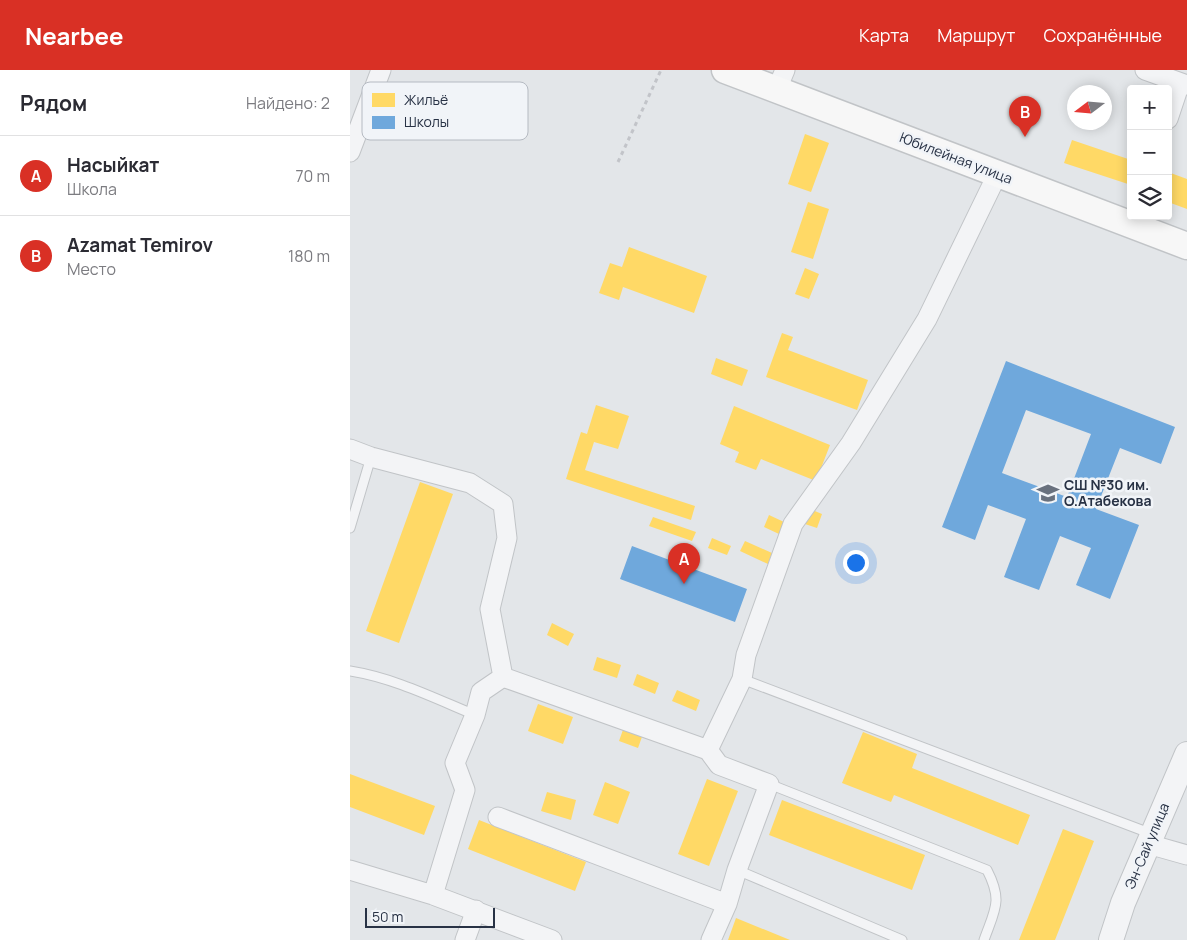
<!DOCTYPE html>
<html lang="ru">
<head>
<meta charset="utf-8">
<style>
  :root { --surface:#fff; --page:#f7f7f7; --text:#2b2b33; --muted:#7c7c81; --line:#e1e1e2; --accent:#d93025 }
  body { margin:0; font-family:Manrope,sans-serif; background:var(--page); color:var(--text) }
  .controls { position:absolute; right:15px; top:15px; display:grid; overflow:hidden; border-radius:5px; box-shadow:0 2px 12px #0003 }
  .controls button { width:45px; height:45px; display:grid; place-items:center; padding:0; border:0; border-bottom:1px solid var(--line); background:var(--surface); color:var(--text); font:25px sans-serif }
  .compass { position:absolute; left:717px; top:15px; width:45px; height:45px; border-radius:50%; background:var(--surface); box-shadow:0 2px 12px #0003; rotate:254deg }
  .scale { position:absolute; left:15px; bottom:12px; width:130px; box-sizing:border-box; padding-left:5px; border:2px solid #283245; border-top:0; font-size:14px; line-height:18px; white-space:nowrap; color:#283245; -webkit-text-stroke:4px #f1f4f8; paint-order:stroke }
  .you { position:absolute; left:505px; top:492px; width:18px; height:18px; margin:-12px; border:4px solid #fff; border-radius:50%; background:#1a73e8; box-shadow:0 0 0 8px #1a73e833 }
  .badge { display:grid; place-items:center; width:32px; height:32px; border-radius:50%; background:var(--accent); color:#fff; font-size:16px; font-weight:700 }
  .pin { position:absolute; translate:-50% -41px; filter:drop-shadow(0 1px 2px #0008) }
  .pin::after { content:''; position:absolute; top:26px; width:18px; height:15px; background:inherit; clip-path:polygon(0 0,100% 0,50% 100%) }
  .list { margin:0; padding:0; list-style:none }
  h2 { display:flex; justify-content:space-between; align-items:center; height:65px; margin:0; padding:0 20px; font-size:21px }
  h2 small { font-size:16px; font-weight:400; color:var(--muted) }
  .list li { display:grid; grid-template-columns:32px 1fr auto; gap:15px; align-items:center; box-sizing:border-box; height:80px; padding:0 20px; border-top:1px solid var(--line) }
  .list b { display:block; font-size:19px; white-space:nowrap }
  .list p { margin:0; font-size:16px; white-space:nowrap; color:var(--muted) }
  .list em { font-size:16px; font-style:normal; color:var(--muted) }
  .icon { flex:none; width:28px; height:28px; fill:none; stroke:currentColor; stroke-width:2; stroke-linecap:round; stroke-linejoin:round }
  .map { position:relative; flex:none; width:837px; height:870px; overflow:hidden }
  header { display:flex; align-items:center; gap:30px; box-sizing:border-box; height:70px; padding:0 25px; background:var(--accent); color:#fff }
  header strong { font-size:24px }
  nav { display:flex; gap:28px; margin-inline-start:auto; font-size:18px }
  main { display:flex }
  aside { flex:1; background:var(--surface) }
  .map>svg:first-child { display:block }
  .homes { fill:#ffd966 }
  .schools { fill:#6fa8dc; fill-rule:evenodd }
  .lines { fill:none; stroke-linecap:round; stroke-linejoin:round }
  .service-casing { stroke:#c1c4c7; stroke-width:11 }
  .minor-casing { stroke:#c1c4c7; stroke-width:21 }
  .tertiary-casing { stroke:#c1c4c7; stroke-width:26 }
  .secondary-casing { stroke:#c1c4c7; stroke-width:29 }
  .path { stroke:#c2c4c9; stroke-width:3; stroke-dasharray:4 4; stroke-linecap:butt }
  .service { stroke:#f3f4f6; stroke-width:9 }
  .minor { stroke:#f3f4f6; stroke-width:19 }
  .tertiary { stroke:#f3f4f6; stroke-width:24 }
  .secondary { stroke:#f7f7f7; stroke-width:26 }
  .labels { text-anchor:middle; stroke-width:5; stroke-linejoin:round; paint-order:stroke }
  .street-label { font-size:14px; fill:#283245; stroke:#f1f4f8 }
  .poi-label { font-size:14px; font-weight:bold; fill:#283245; stroke:#f1f4f8; text-anchor:start }
  .key { fill:#f1f4f8; stroke:#b5bac2; stroke-width:1 }
  .key-label { font-size:14px; fill:#283245 }
</style>
</head>
<body>
<header>
<strong>Nearbee</strong>
<nav><a>Карта</a><a>Маршрут</a><a>Сохранённые</a></nav>
</header>
<main>
<aside>
<h2>Рядом<small>Найдено: 2</small></h2>
<ul class="list">
<li><span class="badge">A</span><div><b>Насыйкат</b><p>Школа</p></div><em>70 m</em></li>
<li><span class="badge">B</span><div><b>Azamat Temirov</b><p>Место</p></div><em>180 m</em></li>
</ul>
</aside>
<div class="map">
<svg width="837" height="870" viewBox="0 0 837 870">
  <rect width="100%" height="100%" fill="#e3e6e9"/>
  <path class="homes" d="M455,64L479,73L461,122L438,114Z
    M722,70L781,90V115L714,93Z
    M818,102L837,109V139L818,132Z
    M458,132L479,139L463,189L441,182Z
    M279,177L357,206L344,243L273,217L269,230L249,223L260,193L272,197Z
    M455,198L469,204L459,229L445,224Z
    M432,263L443,267L438,280L518,310L507,340L416,307Z
    M366,288L398,300L392,316L361,304Z
    M246,335L279,346L268,379L244,372L235,400L345,436L341,450L216,409L231,362L237,364Z
    M384,336L480,375L466,411L411,389L406,400L385,392L389,382L370,374Z
    M70,412L103,424L49,573L16,561Z
    M460,439L472,444L467,458L455,454Z
    M419,445L434,452L429,464L414,457Z
    M303,447L346,462L342,471L299,456Z
    M362,468L381,476L377,485L358,478Z
    M395,471L422,483L418,494L390,481Z
    M202,553L224,564L218,576L197,565Z
    M247,587L271,595L267,608L243,600Z
    M287,604L309,613L305,624L283,615Z
    M327,620L350,630L346,641L322,631Z
    M188,634L223,647L213,674L178,661Z
    M274,657L293,664L288,678L269,671Z
    M513,662L567,684L562,698L680,745L668,775L544,725L541,732L492,713Z
    M0,704L85,736L74,765L0,737Z
    M357,709L388,721L359,796L328,784Z
    M255,712L280,722L268,754L243,745Z
    M197,722L226,730L221,750L191,741Z
    M432,730L575,785L562,820L419,765Z
    M129,750L236,792L225,821L118,779Z
    M713,759L744,771L705,870H669Z
    M386,848L440,870H378Z"/>
  <path class="schools" d="M656,291L825,357L811,394L770,378L746,439L789,455L760,529L726,515L741,478L710,466L689,520L654,507L676,449L638,435L625,470L592,457ZM676,340L741,364L717,427L652,403Z
    M282,476L397,519L385,552L270,509Z"/>
  <g class="lines">
    <g class="service-casing">
      <path id="service" d="M0,458L21,387
        M0,601C44,608 84,628 125,645
        M392,609L802,764
        M419,714L637,800C653,831 645,839 634,870
        M387,800L552,870"/>
    </g>
    <g class="minor-casing">
      <path id="minor" d="M795,0L837,15
        M427,19L435,0
        M818,49L830,13
        M0,82L31,0
        M0,379L21,387L120,413L153,434L157,468L140,539L153,607
        M148,747L377,834
        M798,774L837,785
        M0,800L83,825L202,870
        M83,825L115,720L105,693L125,645L131,622L153,607L358,680
        M115,870L126,840
        M361,870L377,834L387,800L419,714L369,695L358,680L392,609L396,585L443,454L501,373L577,249L647,105"/>
    </g>
    <g class="tertiary-casing">
      <path id="tertiary" d="M761,870L773,833L837,684"/>
    </g>
    <g class="secondary-casing">
      <path id="secondary" d="M375,0L837,176"/>
    </g>
    <path class="path" d="M268,92L311,0"/>
    <use href="#service" class="service"/>
    <use href="#minor" class="minor"/>
    <use href="#tertiary" class="tertiary"/>
    <use href="#secondary" class="secondary"/>
  </g>
  <defs>
    <g id="school-bare" transform="scale(1.725)"><path d="M0-5L7-2L0 1L-7-2ZM-4 1L0 2.5L4 1V4Q0 6-4 4Z" fill="#69717e" stroke="#f1f4f8" stroke-width="2.5" paint-order="stroke"/></g>
  </defs>
  <g fill-rule="evenodd">
    <use href="#school-bare" x="698" y="423"/>
  </g>
  <g class="labels">
    <g class="street-label">
      <text transform="translate(606 88) rotate(21)" y="5">Юбилейная улица</text>
      <text transform="translate(797 776) rotate(-67)" y="5">Эн-Сай улица</text>
    </g>
    <g class="poi-label">
      <text x="714" y="420">СШ №30 им.<tspan x="714" dy="16">О.Атабекова</tspan></text>
    </g>
  </g>
  <rect x="12" y="12" width="166" height="58" rx="8" class="key"/>
  <rect x="22" y="23" width="23" height="14" fill="#ffd966"/>
  <rect x="22" y="46" width="23" height="13" fill="#6fa8dc"/>
  <g class="key-label">
    <text x="54" y="35">Жильё</text>
    <text x="54" y="57">Школы</text>
  </g>
</svg>
<div class="controls">
<button>+</button>
<button>−</button>
<button><svg class="icon" aria-label="layers" viewBox="0 0 24 24"><path d="M12 4l9 5-9 5-9-5zM3 14l9 5 9-5"/></svg></button>
</div>
<svg class="compass" viewBox="-18 -18 36 36"><path d="M0-13l5 13h-10z" fill="#e53935"/><path d="M0 13l5-13h-10z" fill="#7c7c81"/></svg>
<div class="scale">50 m</div>
<div class="you"></div>
<div class="pin badge" style="left:334px;top:514px">A</div>
<div class="pin badge" style="left:675px;top:67px">B</div>
</div>
</main>
</body>
</html>
